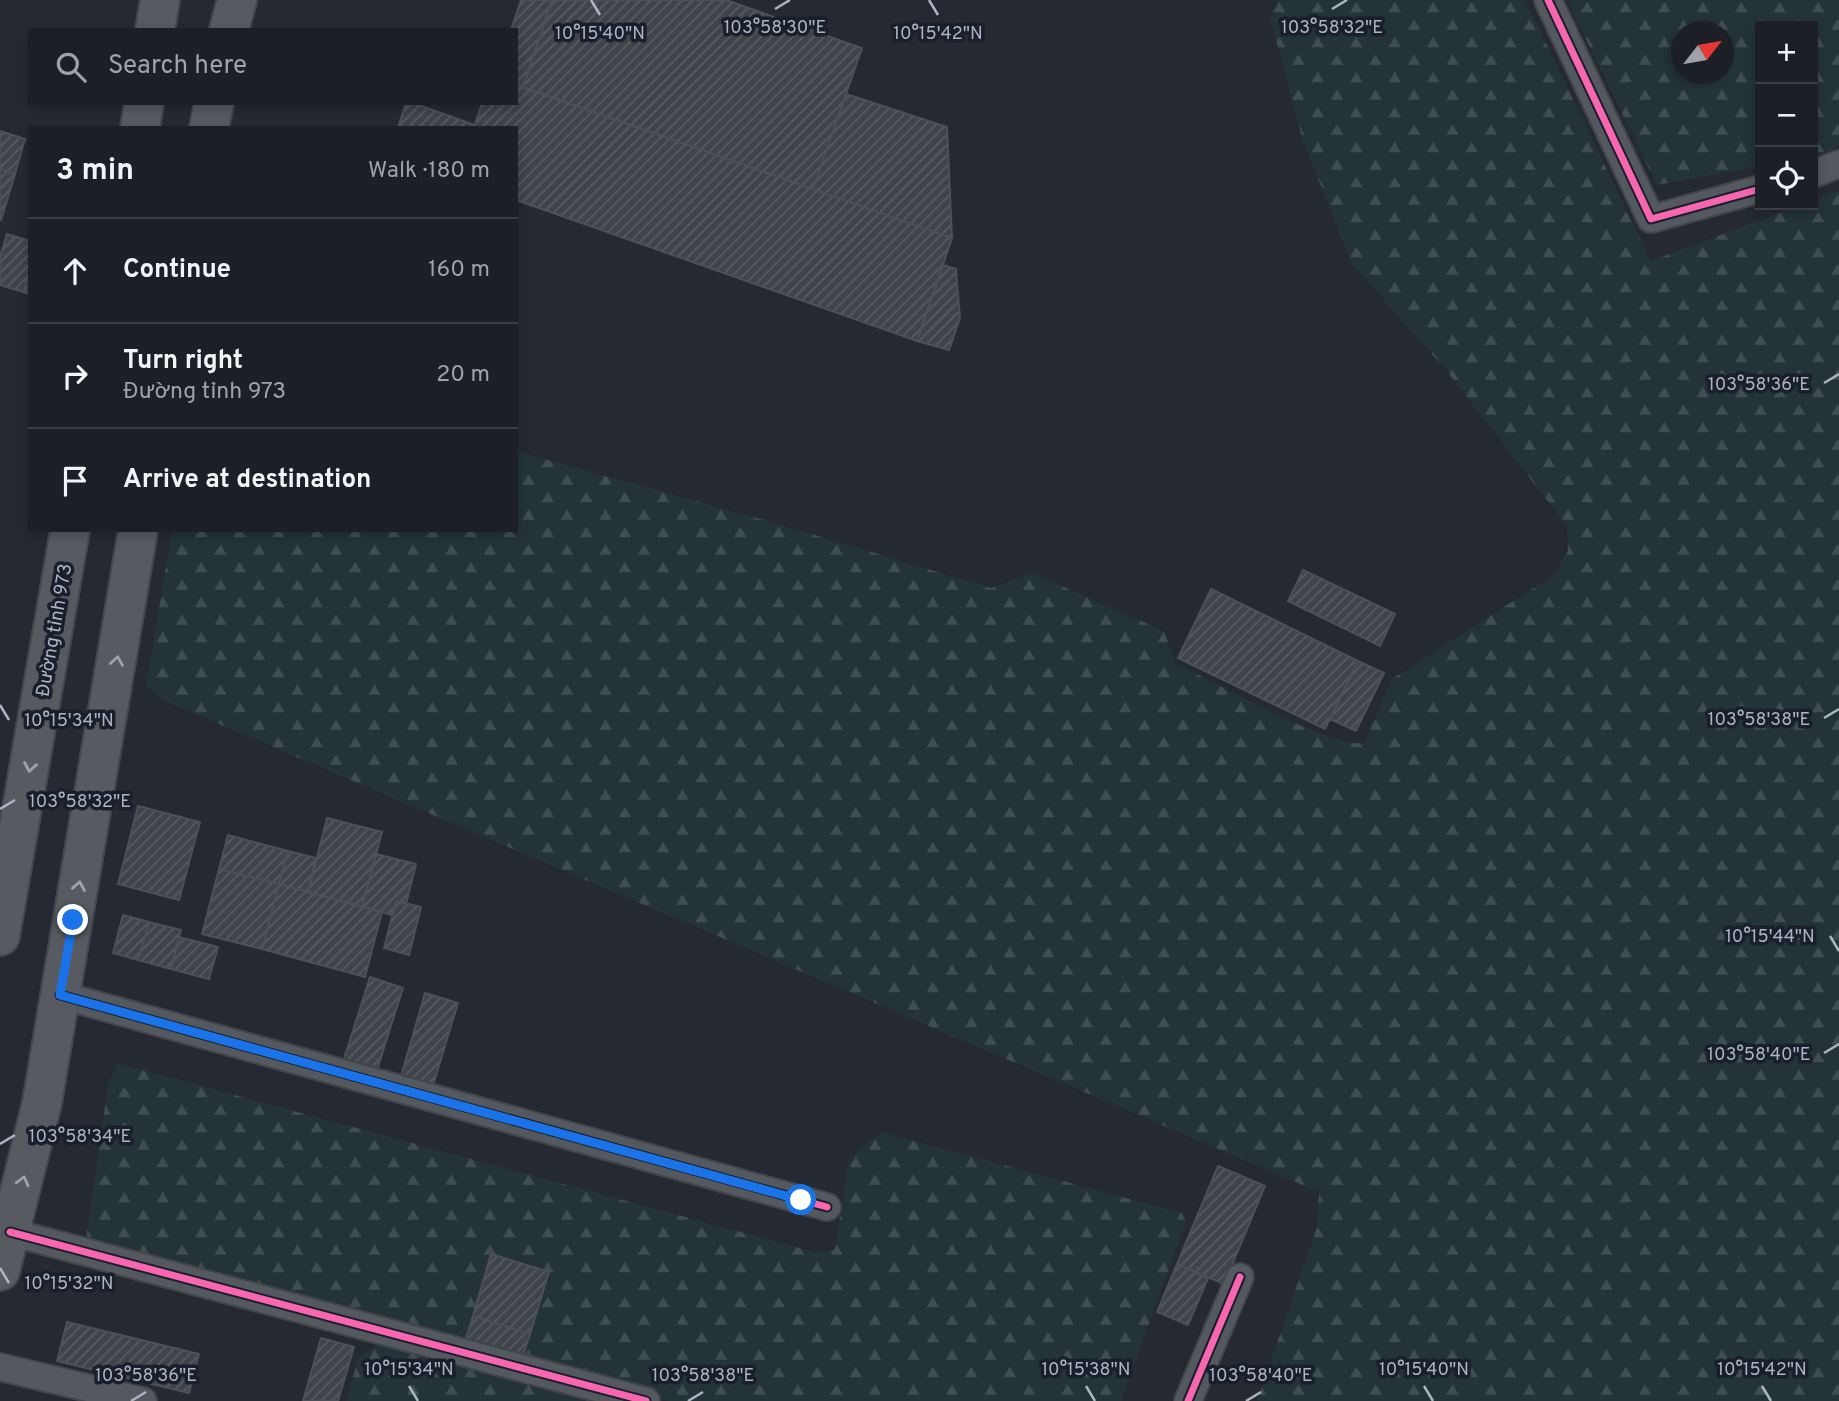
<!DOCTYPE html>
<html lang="en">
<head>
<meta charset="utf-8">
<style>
  :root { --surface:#1c1f25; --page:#25272d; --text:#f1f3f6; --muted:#a0a2a7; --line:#3a3d42 }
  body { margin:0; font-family:Overpass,sans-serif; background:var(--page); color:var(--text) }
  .controls { position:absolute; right:21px; top:21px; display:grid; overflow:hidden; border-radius:0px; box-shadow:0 4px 10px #0003 }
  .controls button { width:63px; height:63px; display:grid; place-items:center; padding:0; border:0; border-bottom:2px solid var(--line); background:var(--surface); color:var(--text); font:35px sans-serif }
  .compass { position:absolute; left:1671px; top:21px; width:63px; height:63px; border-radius:50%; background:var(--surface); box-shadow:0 4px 10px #0003; rotate:59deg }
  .stop { position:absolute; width:21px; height:21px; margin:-16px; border:5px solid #1a73e8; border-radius:50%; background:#fff }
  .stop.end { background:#1a73e8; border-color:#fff; box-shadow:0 2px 7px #0008 }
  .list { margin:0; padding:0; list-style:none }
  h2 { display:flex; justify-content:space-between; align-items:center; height:91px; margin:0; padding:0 28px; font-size:30px }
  h2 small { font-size:23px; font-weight:400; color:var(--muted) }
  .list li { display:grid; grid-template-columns:46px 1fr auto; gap:21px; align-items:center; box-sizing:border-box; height:105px; padding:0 28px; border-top:2px solid var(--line) }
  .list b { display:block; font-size:26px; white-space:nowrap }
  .list p { margin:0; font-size:23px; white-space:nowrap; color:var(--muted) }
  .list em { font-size:23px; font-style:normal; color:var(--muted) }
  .icon { flex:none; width:38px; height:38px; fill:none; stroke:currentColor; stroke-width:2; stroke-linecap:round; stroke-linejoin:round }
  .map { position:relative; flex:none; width:1839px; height:1401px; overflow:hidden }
  .search { position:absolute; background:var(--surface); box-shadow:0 4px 10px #0003; left:28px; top:28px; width:490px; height:77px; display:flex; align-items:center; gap:18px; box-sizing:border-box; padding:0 24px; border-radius:0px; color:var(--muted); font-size:26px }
  .panel { position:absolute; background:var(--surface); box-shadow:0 4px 10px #0003; left:28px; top:126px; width:490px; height:406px; border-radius:0px }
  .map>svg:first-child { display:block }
  .forest { fill:url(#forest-firs); fill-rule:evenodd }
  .building { fill:url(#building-hatch); stroke:#4c5159; stroke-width:2 }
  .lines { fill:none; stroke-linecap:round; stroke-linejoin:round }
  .street-casing { stroke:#42454c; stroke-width:30 }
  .primary-casing { stroke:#42464e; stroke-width:42 }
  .street { stroke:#54585f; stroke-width:26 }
  .primary { stroke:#575a61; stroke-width:38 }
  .cycleway-casing { stroke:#191f2b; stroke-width:11 }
  .cycleway { stroke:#f766af; stroke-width:7 }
  .oneway { stroke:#9ca2af }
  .route { stroke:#1a73e8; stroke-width:9 }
  .ticks { fill:none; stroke:#adb4c3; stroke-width:2.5 }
  .labels { text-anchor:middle; stroke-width:7; stroke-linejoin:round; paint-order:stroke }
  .street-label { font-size:19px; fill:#adb4c3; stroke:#191f2b }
  .ticks-label { font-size:18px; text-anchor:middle; fill:#adb4c3; stroke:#191f2b; stroke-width:7; stroke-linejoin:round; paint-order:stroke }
</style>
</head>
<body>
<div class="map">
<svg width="1839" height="1401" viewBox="0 0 1839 1401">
  <defs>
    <pattern id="forest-firs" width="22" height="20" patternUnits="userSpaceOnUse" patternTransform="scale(1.75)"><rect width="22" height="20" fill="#233337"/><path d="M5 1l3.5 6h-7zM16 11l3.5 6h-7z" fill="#404e52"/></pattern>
    <pattern id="building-hatch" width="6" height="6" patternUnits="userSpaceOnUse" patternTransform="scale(1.75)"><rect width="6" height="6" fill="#3f434a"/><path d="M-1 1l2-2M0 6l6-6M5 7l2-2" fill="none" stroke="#585c62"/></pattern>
  </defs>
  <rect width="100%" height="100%" fill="#252931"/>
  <path class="forest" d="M1278,0H1525L1651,261L1801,205H1813V200L1839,190V1401H1257L1317,1227L1319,1192L165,701L146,687L172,530H516V451L768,521L991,588L1032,573L1164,631L1175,663C1211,680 1332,749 1364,743L1392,679L1552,576L1568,551L1567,526L1446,370L1352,264L1303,141L1270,18Z
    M1567,0H1839V145L1829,152L1813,155V26H1760V166L1657,185ZM1682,32H1724V74H1682Z
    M117,1063L818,1253L835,1249L849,1158L881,1132L1182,1213L1186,1222L1121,1401H670L547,1371L86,1240L108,1085Z
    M384,1342L587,1401H346L359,1355Z"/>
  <path class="building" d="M521,0H552L523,87L516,85V30H511Z
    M552,0H726L862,48L813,189L523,87Z
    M516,85L952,238L917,341L516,200V128H474L482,103H516Z
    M846,94L947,127L952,238L813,189Z
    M406,103H413L475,125L474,128H398Z
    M0,131L25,139L15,174L0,169Z
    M0,169L15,174L1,220H0Z
    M7,234L30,241V269L23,292L0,285V257Z
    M943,265L956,269L960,318L949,350L917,341Z
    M30,269V294L23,292Z
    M1303,570L1395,614L1380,646L1288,601Z
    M1211,589L1358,661L1325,729L1178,658Z
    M1358,661L1384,673L1356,731L1330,719Z
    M138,806L200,822L179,900L118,884Z
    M327,818L382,832L362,907L308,892Z
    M228,835L288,851L279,884L219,869Z
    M288,851L316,858L308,892L279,884Z
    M376,854L416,864L406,904L396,901L392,915L362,907Z
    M219,869L279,884L262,949L202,934Z
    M279,884L382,912L365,977L262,949Z
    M396,901L421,907L409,955L384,948Z
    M123,915L149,922L138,960L113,953Z
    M149,922L181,930L171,969L138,960Z
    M179,937L218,947L209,979L171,969Z
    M370,977L403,988L375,1076L342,1065Z
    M425,993L458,1003L431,1092L399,1083Z
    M1218,1166L1265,1186L1224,1284L1177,1264Z
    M491,1254L549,1272L530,1334L473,1316Z
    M1177,1264L1208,1278L1188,1325L1157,1312Z
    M473,1316L530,1334L521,1362L464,1344Z
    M67,1322L199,1354L189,1393L57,1361Z
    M321,1338L354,1347L338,1401H303Z"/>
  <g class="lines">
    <g class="street-casing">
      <path id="street" d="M1548,0L1651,219L1760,189
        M1813,174L1839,164
        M60,995L827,1207
        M10,1232L646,1401
        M0,1367L143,1401
        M1188,1401L1240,1277"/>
    </g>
    <g class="primary-casing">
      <path id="primary" d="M155,30L160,0
        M229,30L237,0
        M140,128L144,103
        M209,128L214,103
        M0,936L70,530
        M0,1271L42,1103L138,530"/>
    </g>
    <use href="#street" class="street"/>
    <use href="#primary" class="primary"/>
    <g class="cycleway-casing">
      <path id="cycleway" d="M1548,0L1651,219L1760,189
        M60,995L827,1207
        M10,1232L646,1401
        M1188,1401L1240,1277"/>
    </g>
    <use href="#cycleway" class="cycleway"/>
  </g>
  <defs><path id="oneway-chevron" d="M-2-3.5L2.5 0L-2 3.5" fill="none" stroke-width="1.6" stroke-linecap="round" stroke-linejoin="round" transform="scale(1.75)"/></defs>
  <g class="oneway">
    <use href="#oneway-chevron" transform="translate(117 661) rotate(-81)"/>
    <use href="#oneway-chevron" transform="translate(30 767) rotate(100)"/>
    <use href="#oneway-chevron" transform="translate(79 886) rotate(-80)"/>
    <use href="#oneway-chevron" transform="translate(23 1181) rotate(-76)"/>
  </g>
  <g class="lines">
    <path class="route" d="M73,920L60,995L801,1200"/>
  </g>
  <path class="ticks" d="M591,0L600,15M929,0L938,15M775,9L790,0M1332,9L1347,0M1824,383L1839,374M0,705L9,720M1824,718L1839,709M0,809L15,800M1830,936L1839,951M1824,1053L1839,1044M0,1144L15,1135M0,1268L9,1283M409,1386L418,1401M1086,1386L1095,1401M1424,1386L1433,1401M1762,1386L1771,1401M131,1401L146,1392M688,1401L703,1392M1246,1401L1261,1392"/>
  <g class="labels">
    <g class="street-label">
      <text transform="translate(53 630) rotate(-80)" y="7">Đường tỉnh 973</text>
    </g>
  </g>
  <g class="ticks-label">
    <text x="775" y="33">103°58'30"E</text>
    <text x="1332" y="33">103°58'32"E</text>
    <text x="600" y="39">10°15'40"N</text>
    <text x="938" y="39">10°15'42"N</text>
    <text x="1759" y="390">103°58'36"E</text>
    <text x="1759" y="725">103°58'38"E</text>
    <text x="69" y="726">10°15'34"N</text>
    <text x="80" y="807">103°58'32"E</text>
    <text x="1770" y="942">10°15'44"N</text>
    <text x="1759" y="1060">103°58'40"E</text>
    <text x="80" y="1142">103°58'34"E</text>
    <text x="69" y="1289">10°15'32"N</text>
    <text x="409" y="1375">10°15'34"N</text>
    <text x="1086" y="1375">10°15'38"N</text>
    <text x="1424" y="1375">10°15'40"N</text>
    <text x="1762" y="1375">10°15'42"N</text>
    <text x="146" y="1381">103°58'36"E</text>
    <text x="703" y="1381">103°58'38"E</text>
    <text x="1261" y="1381">103°58'40"E</text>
  </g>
</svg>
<div class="controls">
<button>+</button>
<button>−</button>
<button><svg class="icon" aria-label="locate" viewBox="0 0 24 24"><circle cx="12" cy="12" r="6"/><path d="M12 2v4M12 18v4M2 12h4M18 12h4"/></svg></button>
</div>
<svg class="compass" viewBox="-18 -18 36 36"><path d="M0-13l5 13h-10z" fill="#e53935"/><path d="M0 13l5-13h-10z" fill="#a0a2a7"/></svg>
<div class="stop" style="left:801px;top:1200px"></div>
<div class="stop end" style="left:73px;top:920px"></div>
<div class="search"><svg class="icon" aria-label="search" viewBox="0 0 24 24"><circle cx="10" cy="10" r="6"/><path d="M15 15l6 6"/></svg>Search here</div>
<section class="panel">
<h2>3 min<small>Walk · 180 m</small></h2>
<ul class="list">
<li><svg class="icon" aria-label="ahead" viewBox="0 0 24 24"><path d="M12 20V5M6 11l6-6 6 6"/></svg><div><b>Continue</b></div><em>160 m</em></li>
<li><svg class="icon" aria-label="right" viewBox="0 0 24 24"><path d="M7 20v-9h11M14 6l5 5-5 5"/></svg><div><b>Turn right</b><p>Đường tỉnh 973</p></div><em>20 m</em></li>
<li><svg class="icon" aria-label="arrive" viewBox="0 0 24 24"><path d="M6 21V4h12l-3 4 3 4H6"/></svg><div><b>Arrive at destination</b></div></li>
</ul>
</section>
</div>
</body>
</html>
